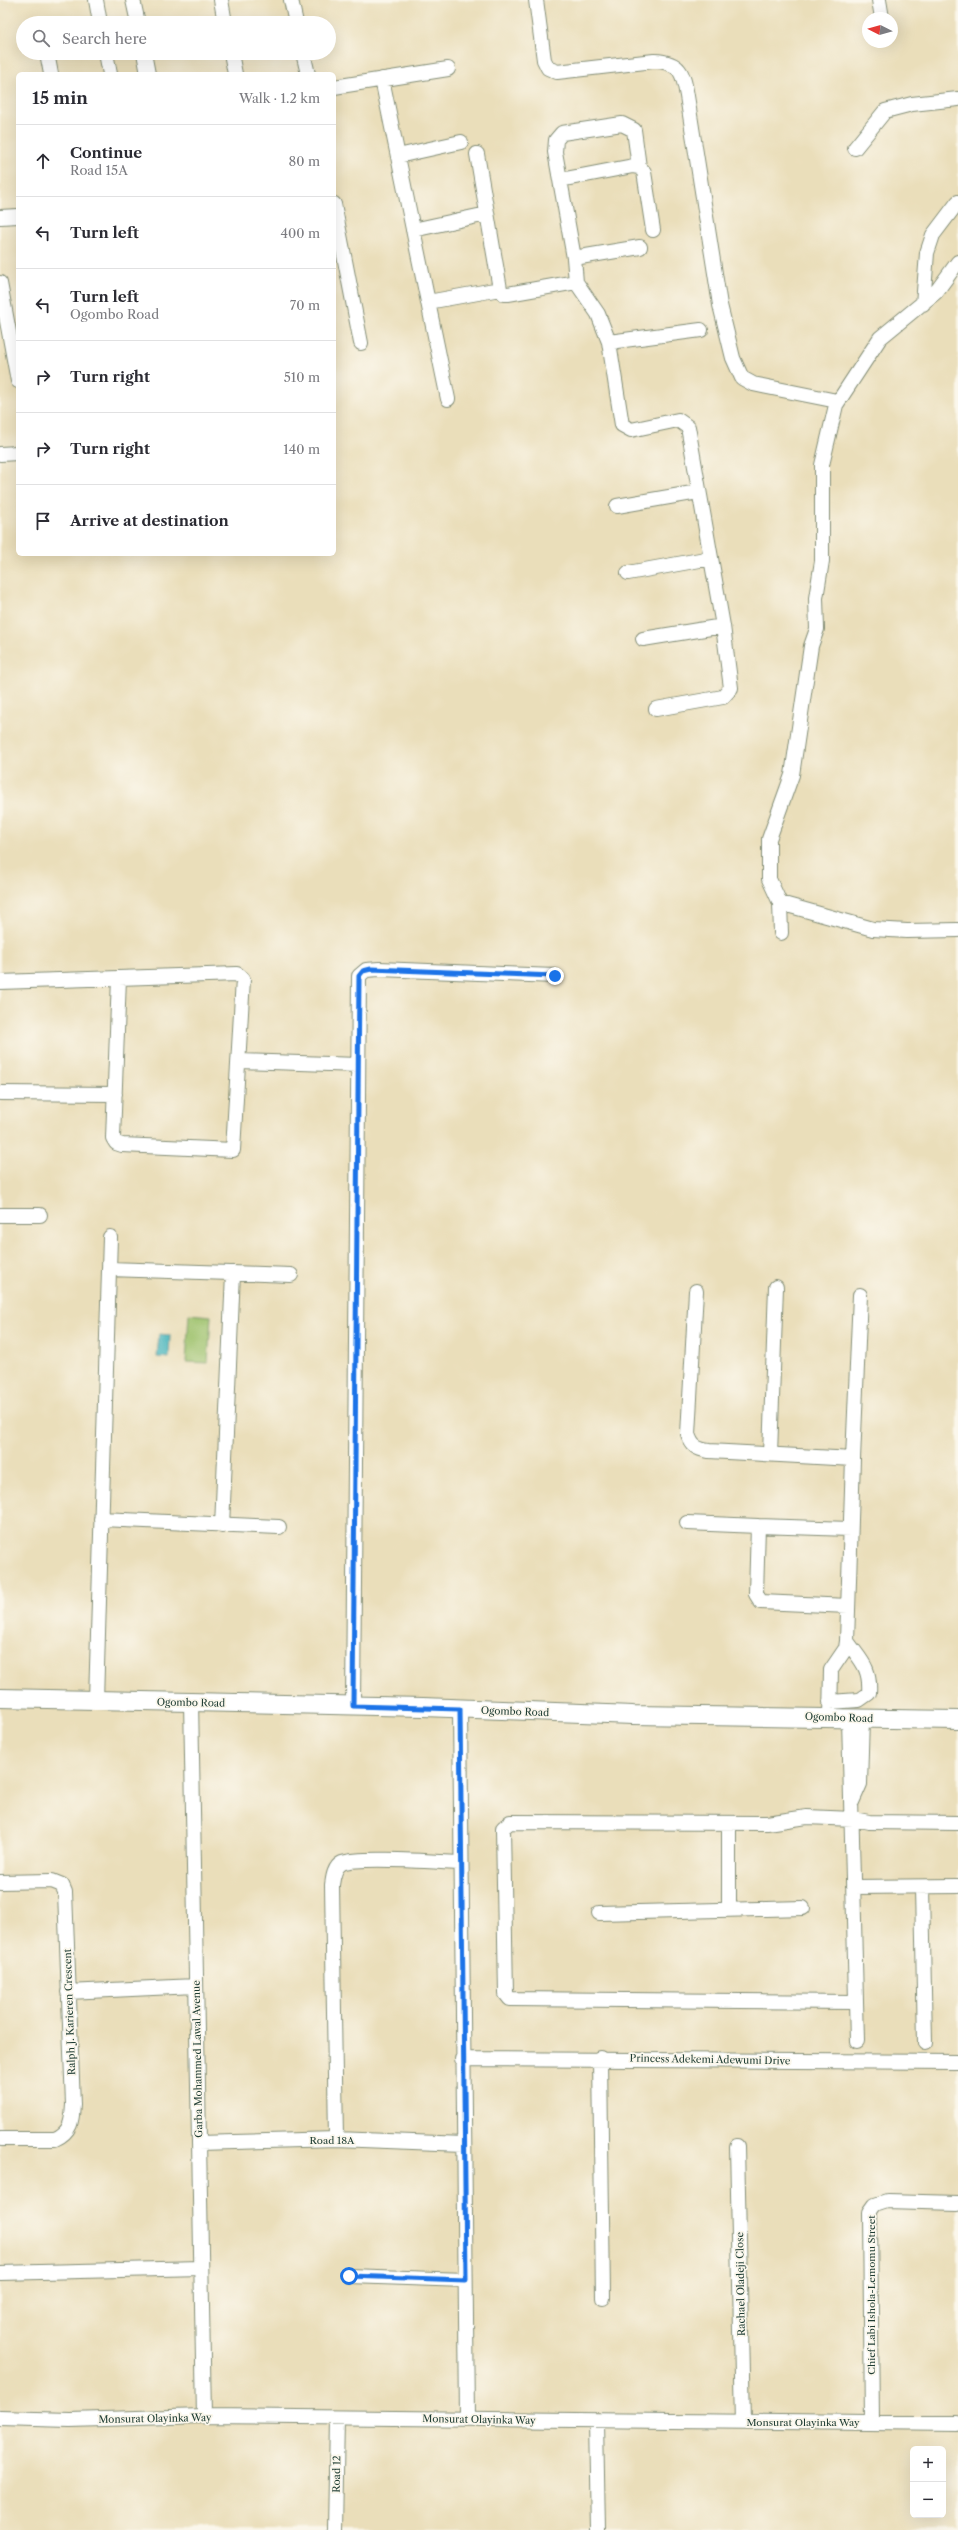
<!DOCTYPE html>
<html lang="en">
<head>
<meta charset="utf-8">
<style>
  :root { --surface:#fff; --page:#f2f2f3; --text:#2b2b33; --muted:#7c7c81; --line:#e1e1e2 }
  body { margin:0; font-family:"Libre Caslon Text",serif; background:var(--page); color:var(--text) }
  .controls { position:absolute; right:12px; bottom:12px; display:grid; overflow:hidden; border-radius:6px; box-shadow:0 4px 16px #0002 }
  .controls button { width:36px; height:36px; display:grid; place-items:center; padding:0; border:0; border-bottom:1px solid var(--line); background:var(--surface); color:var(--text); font:20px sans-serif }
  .compass { position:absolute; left:862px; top:12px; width:36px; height:36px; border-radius:50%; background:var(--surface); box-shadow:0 4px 16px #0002; rotate:276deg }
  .stop { position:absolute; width:12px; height:12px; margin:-9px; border:3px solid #1a73e8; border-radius:50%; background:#fff }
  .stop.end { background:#1a73e8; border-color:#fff; box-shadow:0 1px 4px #0008 }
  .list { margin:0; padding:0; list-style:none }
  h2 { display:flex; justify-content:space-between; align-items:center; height:52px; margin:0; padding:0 16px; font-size:17px }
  h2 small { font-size:13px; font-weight:400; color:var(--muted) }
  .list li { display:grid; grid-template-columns:26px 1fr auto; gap:12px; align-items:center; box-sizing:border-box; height:72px; padding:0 16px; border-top:1px solid var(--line) }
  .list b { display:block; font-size:15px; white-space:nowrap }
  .list p { margin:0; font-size:13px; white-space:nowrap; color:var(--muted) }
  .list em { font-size:13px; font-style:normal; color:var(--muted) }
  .icon { flex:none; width:22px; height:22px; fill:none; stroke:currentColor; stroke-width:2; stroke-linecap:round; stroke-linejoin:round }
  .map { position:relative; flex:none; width:958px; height:2530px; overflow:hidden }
  .search { position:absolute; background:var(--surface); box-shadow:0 4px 16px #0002; left:16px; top:16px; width:320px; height:44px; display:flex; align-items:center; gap:10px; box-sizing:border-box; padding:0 14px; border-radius:22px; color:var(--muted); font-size:15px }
  .panel { position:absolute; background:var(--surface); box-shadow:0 4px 16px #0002; left:16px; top:72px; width:320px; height:484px; border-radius:6px }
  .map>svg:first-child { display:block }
  .green { fill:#9cc16b; stroke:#5e7f50 }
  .water { fill:#43b3bb; stroke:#317878 }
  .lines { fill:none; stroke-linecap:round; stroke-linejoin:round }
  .minor-casing { stroke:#848e77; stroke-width:16 }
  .major-casing { stroke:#848e77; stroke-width:20 }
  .minor { stroke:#fff; stroke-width:14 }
  .major { stroke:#fff; stroke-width:18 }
  .route { stroke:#1a73e8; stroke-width:5 }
  .labels { text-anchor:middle; stroke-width:3.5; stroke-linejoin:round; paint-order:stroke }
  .street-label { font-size:10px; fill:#1f3d34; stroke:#fbf7ec }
</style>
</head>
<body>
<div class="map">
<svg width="958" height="2530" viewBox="0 0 958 2530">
  <rect width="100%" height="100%" fill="#fbf7ec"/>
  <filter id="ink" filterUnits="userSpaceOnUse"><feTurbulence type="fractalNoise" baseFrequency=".025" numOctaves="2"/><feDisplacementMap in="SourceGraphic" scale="8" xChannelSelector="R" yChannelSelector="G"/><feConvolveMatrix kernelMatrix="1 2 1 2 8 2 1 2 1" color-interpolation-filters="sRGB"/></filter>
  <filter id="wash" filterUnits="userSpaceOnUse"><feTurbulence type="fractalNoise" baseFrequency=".012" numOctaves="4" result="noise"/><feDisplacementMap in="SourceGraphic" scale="16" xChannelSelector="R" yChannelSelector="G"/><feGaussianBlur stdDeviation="0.9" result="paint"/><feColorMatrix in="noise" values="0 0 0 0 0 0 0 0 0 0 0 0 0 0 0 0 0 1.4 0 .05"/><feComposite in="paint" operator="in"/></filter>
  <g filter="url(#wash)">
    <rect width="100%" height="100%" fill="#eadeba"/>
    <path class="green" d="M189,1314L211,1316L208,1363L186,1362Z"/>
    <path class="water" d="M159,1334L170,1335L169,1358L157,1357Z"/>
  </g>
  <g filter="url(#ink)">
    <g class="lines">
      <g class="minor-casing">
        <path id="minor" d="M96,0L100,23
          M133,0L138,23
          M221,0L225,23
          M291,0L296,23
          M536,0L544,60L548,68L557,72L654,61C681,62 683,73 687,96L720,305L733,358L742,378L753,384L837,401
          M879,0L882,18
          M47,53L51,74
          M106,53L110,74
          M144,53L148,74
          M231,53L235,74
          M303,53L308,74
          M382,79L448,399
          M334,87L448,69
          M855,148L885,111L912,104L958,99
          M398,156L461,142
          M560,180L633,166L639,167L644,172L653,230
          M334,204L361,343
          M0,217L18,216
          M413,230L487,214
          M574,258L640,247
          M576,282L598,314L609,342L622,425L631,430L678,420L688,427L711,558L628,573
          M0,283L18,381
          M500,289L504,294H508L576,282L574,258L555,152L556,140L562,133L622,124L634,130L639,167
          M428,302L500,289L477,154
          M923,304L927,253L933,235L958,202
          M609,342L701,330
          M0,454L18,453
          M617,506L698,492
          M643,639L723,626L711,558
          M656,709L723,697L731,688L723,626
          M780,903L873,929L907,931L958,930
          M781,933L780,903L769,879V839L792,775L811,646L817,629L816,598L822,561V465L836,405L880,338L936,292L958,262
          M0,982L237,974L243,979L233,1150L122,1145L116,1143L113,1138L119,978
          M239,1061L358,1065
          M0,1093L115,1094
          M0,1215H40
          M109,1269L291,1275
          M696,1291L688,1434C692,1447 697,1449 709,1451L853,1459L847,1641L846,1648L831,1670L830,1716
          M770,1454L776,1287
          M853,1459L860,1295
          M101,1519L279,1527
          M687,1523L758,1526
          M222,1526L233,1273
          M848,1606L761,1602L756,1594L758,1526L850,1529
          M96,1700L110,1237
          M191,1701L204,2416
          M830,1702L859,1700L869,1693C871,1667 860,1660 847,1641
          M353,1706L359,976L366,970L379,969L555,976
          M460,1709L467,2419
          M849,1718L857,2041
          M852,1802L860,1784L862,1718
          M0,1882L52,1881L62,1885L65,1892L73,2105C72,2121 71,2132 55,2139H0
          M853,1887L958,1886
          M922,1887L925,2043
          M729,1909V1823
          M599,1913L803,1908
          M68,1992L195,1986
          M855,2002L510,1999L506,1994L503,1828L510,1822L767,1823L807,1817L853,1819L869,1822L958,1823
          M600,2058L603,2298
          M462,2059L958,2062
          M336,2139L332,1885C333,1878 334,1867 342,1863C360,1856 437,1862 460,1863
          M199,2143L336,2139L464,2144
          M737,2146L743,2422
          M0,2273L201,2268
          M349,2276L465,2280
          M0,2418L70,2420L204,2416L958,2424
          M596,2421L598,2530
          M872,2423L870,2212L875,2205L887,2201L958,2203
          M335,2530L337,2419"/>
      </g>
      <g class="major-casing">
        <path id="major" d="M0,1698L423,1707L633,1715L958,1720"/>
      </g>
      <use href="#minor" class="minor"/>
      <use href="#major" class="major"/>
    </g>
  </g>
  <g class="lines" filter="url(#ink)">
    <path class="route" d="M349,2276L466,2280L460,1709L353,1706L359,976L363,971L371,969L555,976"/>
  </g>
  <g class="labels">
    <g class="street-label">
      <text transform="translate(191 1702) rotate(1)" y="4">Ogombo Road</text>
      <text transform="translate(515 1711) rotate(2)" y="4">Ogombo Road</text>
      <text transform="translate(839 1717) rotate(2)" y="4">Ogombo Road</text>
      <text transform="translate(69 2012) rotate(-92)" y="4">Ralph J. Karieren Crescent</text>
      <text transform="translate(197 2059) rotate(-91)" y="4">Garba Mohammed Lawal Avenue</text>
      <text transform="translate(710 2059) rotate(1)" y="4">Princess Adekemi Adewumi Drive</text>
      <text x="332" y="2144">Road 18A</text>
      <text transform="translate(740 2284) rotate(-91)" y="4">Rachael Oladeji Close</text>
      <text transform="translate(871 2295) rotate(-90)" y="4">Chief Labi Ishola-Lemomu Street</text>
      <text transform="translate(155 2418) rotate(-1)" y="4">Monsurat Olayinka Way</text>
      <text transform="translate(479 2419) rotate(1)" y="4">Monsurat Olayinka Way</text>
      <text x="803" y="2426">Monsurat Olayinka Way</text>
      <text transform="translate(336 2474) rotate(-89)" y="4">Road 12</text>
    </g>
  </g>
</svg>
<div class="controls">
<button>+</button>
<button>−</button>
</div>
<svg class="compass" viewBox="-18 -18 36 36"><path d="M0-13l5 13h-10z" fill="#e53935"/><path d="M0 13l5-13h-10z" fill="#7c7c81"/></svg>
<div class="stop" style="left:349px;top:2276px"></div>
<div class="stop end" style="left:555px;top:976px"></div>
<div class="search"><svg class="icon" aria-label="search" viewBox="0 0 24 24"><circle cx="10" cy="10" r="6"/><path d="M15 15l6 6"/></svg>Search here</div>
<section class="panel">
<h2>15 min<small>Walk · 1.2 km</small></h2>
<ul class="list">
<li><svg class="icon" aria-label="ahead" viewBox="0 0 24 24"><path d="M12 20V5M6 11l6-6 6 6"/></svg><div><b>Continue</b><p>Road 15A</p></div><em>80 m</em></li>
<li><svg class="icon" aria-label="left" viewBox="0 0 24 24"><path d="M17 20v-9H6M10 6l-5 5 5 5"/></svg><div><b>Turn left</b></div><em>400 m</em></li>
<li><svg class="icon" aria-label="left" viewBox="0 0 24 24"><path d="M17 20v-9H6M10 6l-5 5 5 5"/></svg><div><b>Turn left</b><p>Ogombo Road</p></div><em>70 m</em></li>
<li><svg class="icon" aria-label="right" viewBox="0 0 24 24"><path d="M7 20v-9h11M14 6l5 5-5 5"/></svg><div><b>Turn right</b></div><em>510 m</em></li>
<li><svg class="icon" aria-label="right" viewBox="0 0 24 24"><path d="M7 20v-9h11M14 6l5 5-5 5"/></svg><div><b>Turn right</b></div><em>140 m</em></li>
<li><svg class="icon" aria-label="arrive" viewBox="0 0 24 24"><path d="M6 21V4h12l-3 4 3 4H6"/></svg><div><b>Arrive at destination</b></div></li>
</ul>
</section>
</div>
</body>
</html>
